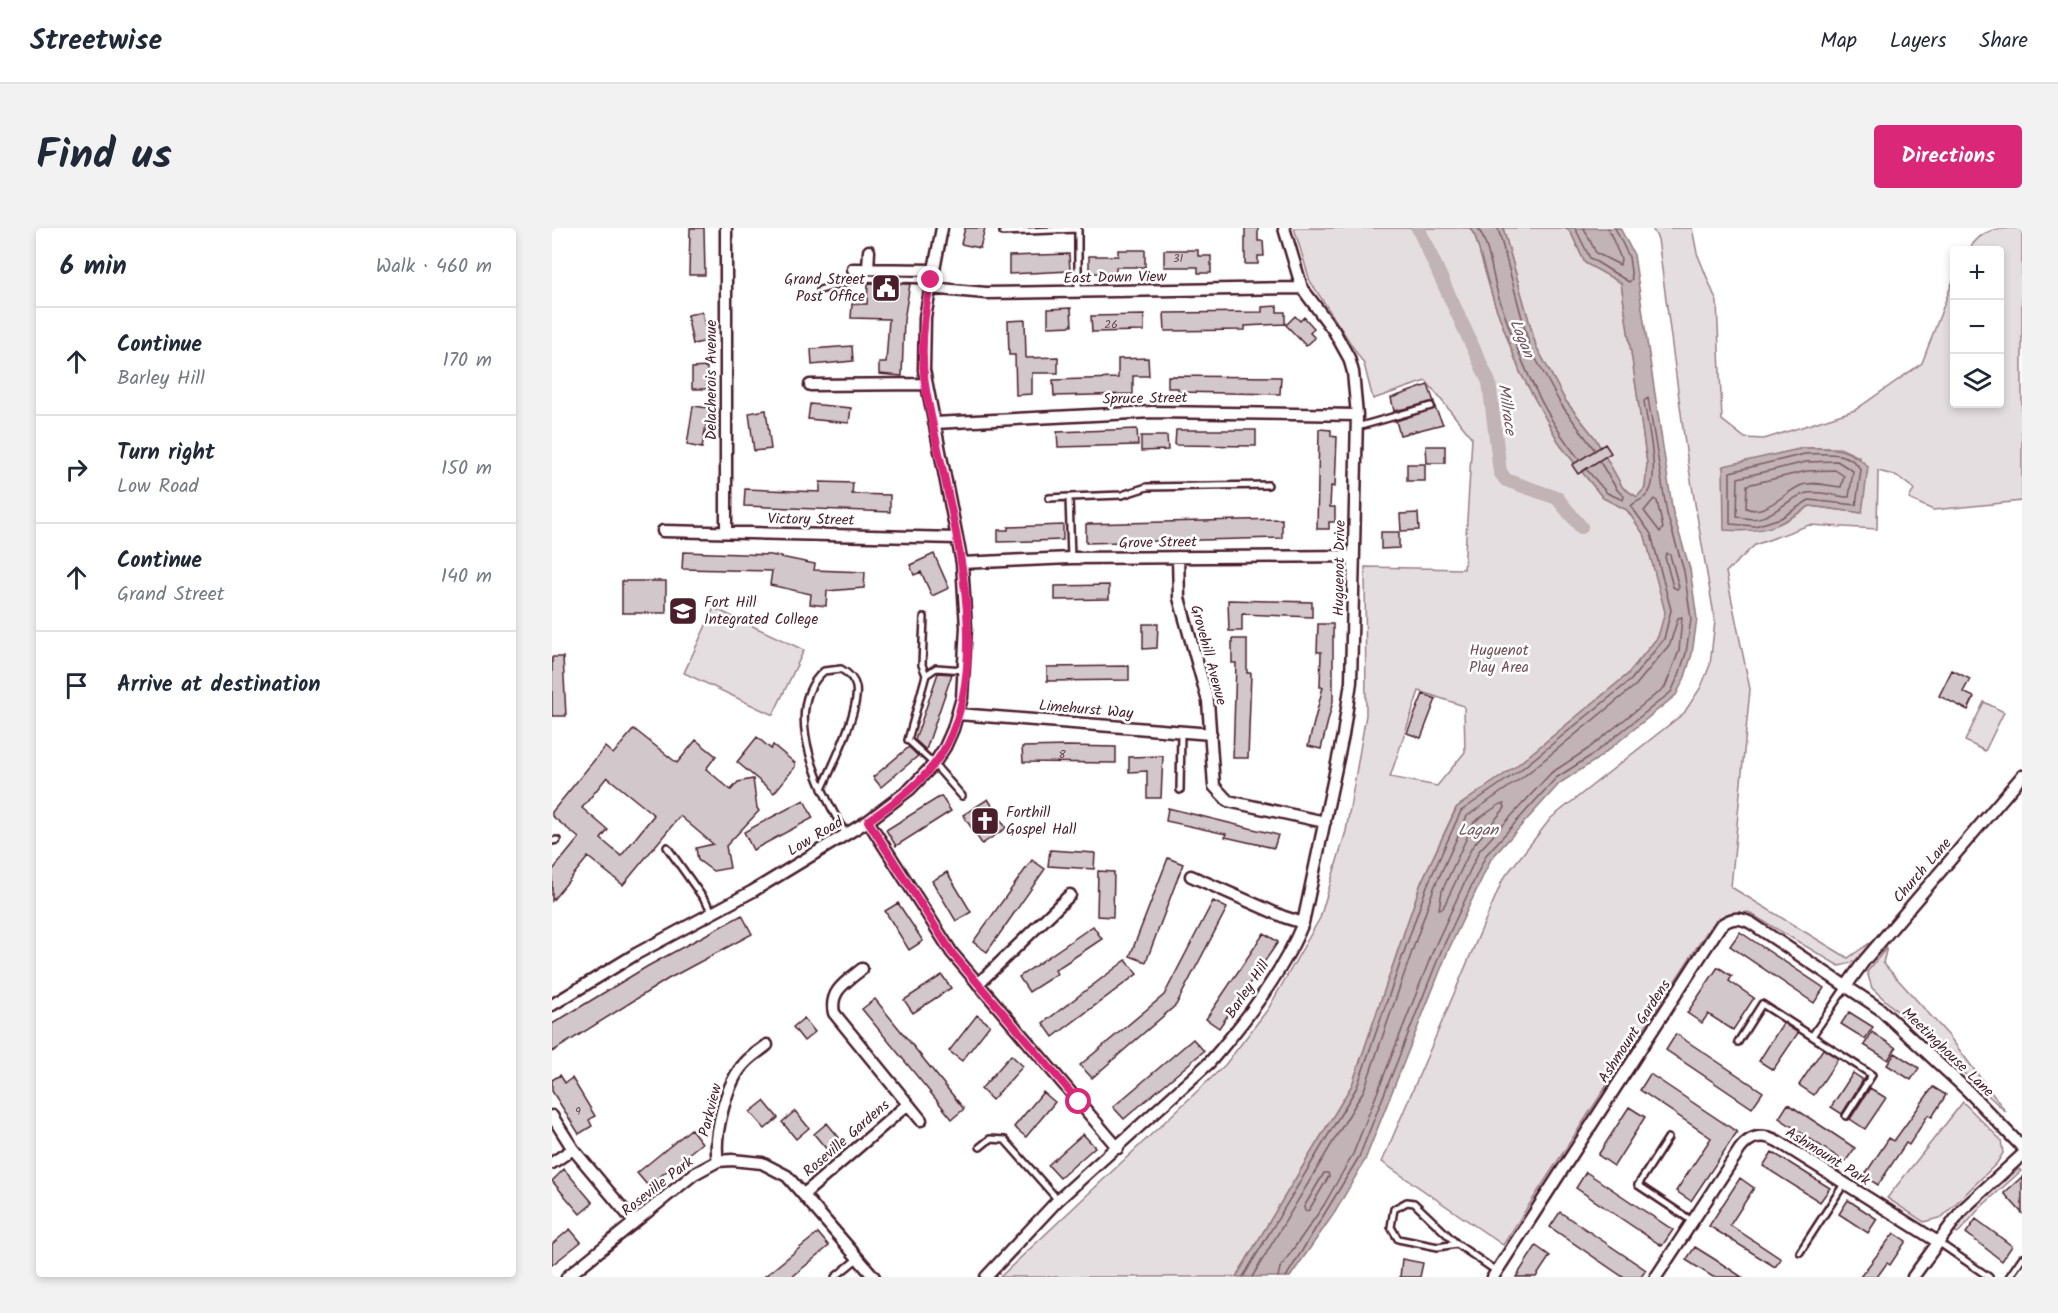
<!DOCTYPE html>
<html lang="en">
<head>
<meta charset="utf-8">
<style>
  :root { --surface:#fff; --page:#f2f2f3; --text:#1f2937; --muted:#747a83; --line:#e0e1e3; --accent:#db2777 }
  body { margin:0; font-family:Kalam,sans-serif; background:var(--page); color:var(--text) }
  .controls { position:absolute; right:18px; top:18px; display:grid; overflow:hidden; border-radius:6px; box-shadow:0 3px 9px #0003 }
  .controls button { width:54px; height:54px; display:grid; place-items:center; padding:0; border:0; border-bottom:2px solid var(--line); background:var(--surface); color:var(--text); font:30px sans-serif }
  .stop { position:absolute; width:18px; height:18px; margin:-14px; border:4px solid #db2777; border-radius:50%; background:#fff }
  .stop.end { background:#db2777; border-color:#fff; box-shadow:0 2px 6px #0008 }
  .list { margin:0; padding:0; list-style:none }
  h2 { display:flex; justify-content:space-between; align-items:center; height:78px; margin:0; padding:0 24px; font-size:26px }
  h2 small { font-size:20px; font-weight:400; color:var(--muted) }
  .list li { display:grid; grid-template-columns:39px 1fr auto; gap:18px; align-items:center; box-sizing:border-box; height:108px; padding:0 24px; border-top:2px solid var(--line) }
  .list b { display:block; font-size:22px; white-space:nowrap }
  .list p { margin:0; font-size:20px; white-space:nowrap; color:var(--muted) }
  .list em { font-size:20px; font-style:normal; color:var(--muted) }
  .icon { flex:none; width:33px; height:33px; fill:none; stroke:currentColor; stroke-width:2; stroke-linecap:round; stroke-linejoin:round }
  .map { position:relative; flex:none; width:1470px; height:1049px; overflow:hidden; border-radius:6px }
  header { display:flex; align-items:center; gap:36px; box-sizing:border-box; height:84px; padding:0 30px; background:var(--surface); border-bottom:2px solid var(--line) }
  header strong { font-size:28px }
  nav { display:flex; gap:33px; margin-inline-start:auto; font-size:21px }
  .intro { display:flex; align-items:center; justify-content:space-between; box-sizing:border-box; height:144px; padding:0 36px }
  h1 { margin:0; font-size:42px }
  .button { padding:15px 27px; border-radius:6px; background:var(--accent); color:#fff; font-size:21px; font-weight:700 }
  main { display:flex; gap:36px; padding:0 36px }
  aside { flex:1; background:var(--surface); border-radius:6px; box-shadow:0 3px 9px #0003 }
  .map>svg:first-child { display:block }
  .green { fill:#e5dee0; stroke:#987e86; stroke-width:1.5; fill-rule:evenodd }
  .water { fill:#c1b3b6; stroke:#91787e; stroke-width:1.5 }
  .lines { fill:none; stroke-linecap:round; stroke-linejoin:round }
  .shore { stroke:#7a5a63; stroke-width:1.5 }
  .canal { stroke:#c1b3b6; stroke-width:14 }
  .building { fill:#d2c7cb; stroke:#4a1f2b; stroke-width:1.5; fill-rule:evenodd }
  .lane-casing { stroke:#4a1f2b; stroke-width:10 }
  .street-casing { stroke:#4a1f2b; stroke-width:15 }
  .lane { stroke:#fff; stroke-width:5 }
  .street { stroke:#fff; stroke-width:10 }
  .route { stroke:#db2777; stroke-width:8 }
  .labels { text-anchor:middle; stroke-width:5; stroke-linejoin:round; paint-order:stroke }
  .number-label { font-size:12px; fill:#6c4953 }
  .street-label { font-size:15px; fill:#4a1f2b; stroke:#fff }
  .poi-label { font-size:15px; fill:#4a1f2b; stroke:#fff; text-anchor:start }
  .park-label { font-size:15px; fill:#714f58; stroke:#fff }
  .water-label { font-size:16px; font-style:italic; fill:#74535c; stroke:#fff }
</style>
</head>
<body>
<header>
<strong>Streetwise</strong>
<nav><a>Map</a><a>Layers</a><a>Share</a></nav>
</header>
<div class="intro"><h1>Find us</h1><a class="button">Directions</a></div>
<main>
<aside>
<h2>6 min<small>Walk · 460 m</small></h2>
<ul class="list">
<li><svg class="icon" aria-label="ahead" viewBox="0 0 24 24"><path d="M12 20V5M6 11l6-6 6 6"/></svg><div><b>Continue</b><p>Barley Hill</p></div><em>170 m</em></li>
<li><svg class="icon" aria-label="right" viewBox="0 0 24 24"><path d="M7 20v-9h11M14 6l5 5-5 5"/></svg><div><b>Turn right</b><p>Low Road</p></div><em>150 m</em></li>
<li><svg class="icon" aria-label="ahead" viewBox="0 0 24 24"><path d="M12 20V5M6 11l6-6 6 6"/></svg><div><b>Continue</b><p>Grand Street</p></div><em>140 m</em></li>
<li><svg class="icon" aria-label="arrive" viewBox="0 0 24 24"><path d="M6 21V4h12l-3 4 3 4H6"/></svg><div><b>Arrive at destination</b></div></li>
</ul>
</aside>
<div class="map">
<svg width="1470" height="1049" viewBox="0 0 1470 1049">
  <rect width="100%" height="100%" fill="#fff"/>
  <filter id="ink" filterUnits="userSpaceOnUse"><feTurbulence type="fractalNoise" baseFrequency=".0167" numOctaves="2"/><feDisplacementMap in="SourceGraphic" scale="12" xChannelSelector="R" yChannelSelector="G"/><feConvolveMatrix kernelMatrix="1 2 1 2 8 2 1 2 1" color-interpolation-filters="sRGB"/></filter>
  <g filter="url(#ink)">
    <path class="green" d="M742,0H918L923,8L942,74L968,144L1009,218L1051,270L1075,282L1093,308L1114,384L1106,409L1075,447L963,539L904,580L869,655L800,857L684,1049H448L673,837L716,781L768,690L794,603L814,487L813,339L912,341L920,210L874,153L821,171L812,136L758,53ZM867,463L912,478L913,524L885,558L838,549Z
      M951,0H1014L1019,5L1033,35L1069,54L1095,235L1093,260L1085,269L1071,260L1043,210L1013,172L984,118Z
      M1100,0H1140L1145,25L1165,74L1170,192L1193,210L1212,211L1303,182L1370,135L1402,50V176H1448V22H1417C1429,0 1446,0 1470,0V273L1381,282L1357,271L1362,261L1345,248L1326,243L1325,301L1257,297L1203,317L1174,344L1198,461L1179,659L1296,730L1319,714C1310,729 1305,735 1287,738L1196,684L1176,688L1158,699L951,1017L830,934L951,651L999,590L1132,485L1149,459L1158,437L1163,393L1134,223L1106,11ZM1252,220H1288L1307,229L1309,285L1258,278L1171,239Z
      M162,380L252,422L221,487L132,445Z
      M1432,474L1452,484L1433,523L1413,513Z
      M1335,719L1331,735L1397,808L1454,884L1320,760L1315,744Z
      M1411,874L1449,912L1451,925L1445,935L1390,989L1372,994L1335,970Z
      M1467,941L1469,943L1429,979L1406,1005L1402,1003L1425,976Z"/>
    <path class="water" d="M918,0H951L984,118L1013,172L1043,210L1071,260L1085,269L1093,260L1095,235L1069,55L1033,35L1019,5L1014,0H1068L1082,27L1121,285L1138,341L1145,391L1140,426L1133,449L1124,467L1044,532L1008,555L939,631L896,723L813,932L783,984L738,1049H684L800,857L869,655L905,579L963,539L1075,447L1106,409L1113,384L1093,308L1075,282L1051,270L1009,218L968,144L942,74L923,8Z
      M1252,220C1278,220 1297,218 1316,239L1310,285L1258,278C1224,300 1213,305 1172,302L1171,238Z"/>
    <g class="lines">
      <path class="shore" d="M926,0C938,19 940,48 947,70C965,126 990,186 1027,231
        M946,0L978,120L1008,175L1042,221
        M1023,0L1038,30L1077,54L1080,51L1077,29L1063,0
        M1032,0L1044,25L1068,37L1069,31L1056,0
        M1253,226C1274,226 1297,222 1309,242L1304,277L1257,272L1229,290L1203,298L1178,296V244Z
        M1285,233L1301,243L1297,269C1284,269 1268,262 1255,265C1232,270 1216,300 1185,288L1186,250L1254,234Z
        M1035,242L1055,265L1071,272L1072,268L1066,263L1048,234
        M1283,242L1292,248L1289,259C1277,258 1262,253 1250,257C1233,263 1213,289 1194,280L1195,257L1255,243Z
        M1102,271L1105,273L1111,300L1108,304L1092,283Z
        M1115,325L1118,327L1127,359L1125,361L1121,359L1113,329Z
        M948,576H952L953,580L920,619L891,680L887,681L890,663L922,594Z
        M772,945H776L777,948L757,982L753,983L752,979Z
        M691,1049L805,859L875,658L909,583L967,543L1079,452L1112,411L1119,382L1099,306L1079,278C1084,272 1092,273 1097,264C1108,246 1095,195 1092,173L1096,170L1115,286L1132,343L1139,391L1134,425L1127,447L1119,464L1040,527L1004,550L934,627L890,721L807,929L734,1049
        M700,1049L812,862L882,660L915,588L971,549L1084,457L1118,416L1126,390L1130,389L1127,423L1113,459L1036,521L999,545L927,623L883,718L801,926L772,977L728,1040L726,1049"/>
      <path class="canal" d="M866,0L937,154L948,244L954,252L1005,270L1029,299"/>
    </g>
    <path class="building" d="M138,0H152L153,47H137Z
      M413,0H433L428,20L409,16Z
      M693,0H706V13H711L712,28H706V36H693Z
      M566,22H593V39H564V45H537V28H566Z
      M612,22H646V28H659V45H646V39H612Z
      M517,26L518,43L457,46V28Z
      M316,55L358,56L352,92L350,148L327,146V135H334L337,91L299,90L300,76H315Z
      M725,78V84H733V96L693,98V102L613,103L612,85L710,84V79Z
      M519,80L520,98L496,99V81Z
      M150,84L156,113L141,116L135,87Z
      M592,87V103L540,104L539,88Z
      M743,88L748,93L752,89L762,100L758,105L763,110L754,118L734,97Z
      M473,92L474,130L506,129V145H480V166L464,167L463,127H457L456,93Z
      M300,118L301,133L260,137L259,121Z
      M596,130L597,148H581V166L502,168L501,152L566,150V131Z
      M155,139V161H140V140Z
      M616,148L729,149L728,166L626,164V160H616Z
      M876,157L882,174L842,183L839,170Z
      M258,176L299,180L297,195L256,191Z
      M141,178L157,180L150,220L135,217Z
      M883,180L891,196L848,207L844,193Z
      M214,182L219,221L202,223L197,185Z
      M585,201L586,217L506,219L505,204Z
      M767,201L779,202V208L785,209L783,259L779,258L778,279H783V294H777V301H765Z
      M624,202H704V218L623,217Z
      M589,208H615L616,222L589,223Z
      M1053,216L1059,225L1026,246L1020,237Z
      M874,218H893V235H875Z
      M855,236H873V253H855Z
      M268,254L301,255L300,266L338,267V284L192,278L193,261L268,264Z
      M866,285L867,302L849,303L848,286Z
      M730,291V310L534,315V296Z
      M511,297V312L446,314V302H456V299Z
      M829,304H847V320L829,321Z
      M131,324L219,327L263,336L262,342L313,344L312,360L275,363L274,378L258,376L259,366L218,357L220,343L130,341Z
      M382,326L397,360L380,368L369,344L362,347L358,337Z
      M70,353H114V385H70Z
      M557,357V371L503,372V358Z
      M676,372L760,374V389L690,386V403H677Z
      M591,396H606L605,420L591,421Z
      M766,396H781V473L769,521L756,518L771,459H768L769,424H765Z
      M680,411H695V445H699L696,530H681L684,435H680Z
      M0,429H11L14,488H0Z
      M577,438V452L495,453V439Z
      M1400,442L1418,451L1411,464L1422,469L1416,482L1387,468Z
      M386,445L400,446L374,522L363,512Z
      M871,466L884,471L869,510L855,505Z
      M82,501L125,535L144,512L164,528L154,541L179,562L186,554L201,551L205,580L207,583L174,618L178,640L161,643L146,632L144,620L161,616L128,588L71,657L36,629L0,673V643L27,610L0,588V584L53,519L61,526ZM55,549L102,587L69,628L49,611L56,602L30,580Z
      M205,509L219,521L221,517L243,535V539L222,565L185,534Z
      M516,518L564,519V535L471,534L470,519Z
      M357,519L366,528L329,559L321,549Z
      M611,528L609,570H595V543L577,544V529Z
      M389,568L399,583L344,618L334,602Z
      M436,571L454,600L430,616L411,587Z
      M252,572L261,590L201,622L192,604Z
      M616,580L726,607L722,620L673,609L674,606L614,593Z
      M498,622L543,625L542,641L496,638Z
      M616,630L631,636L594,734L578,728Z
      M480,632L493,641L435,724L421,714Z
      M546,643L562,644L561,689L545,688Z
      M395,644L419,684L404,693L380,653Z
      M661,673L675,680L624,777L540,850L528,837L612,767Z
      M346,675L371,713L357,722L333,683Z
      M190,687L200,706L116,751L0,824V796L96,738Z
      M541,698L550,711L503,742L505,746L477,764L467,749Z
      M1188,704L1272,760L1262,775L1178,718Z
      M712,705L726,714L667,800L654,791Z
      M574,732L585,746L501,809L491,795Z
      M1166,739L1180,748L1177,753L1202,770L1181,802L1156,786L1150,795L1135,785Z
      M390,747L399,760L361,785L352,772Z
      M323,771L412,881L400,891L310,781Z
      M1297,784L1321,799L1313,811L1289,796Z
      M425,787L438,797L410,833L397,823Z
      M252,790L263,804L252,813L241,799Z
      M1231,795L1246,805L1221,842L1207,833Z
      M1320,804L1344,820L1336,832L1312,817Z
      M1124,806L1211,864L1200,880L1114,822Z
      M641,811L652,823L572,891L561,879Z
      M1271,821L1286,831L1262,867L1247,857Z
      M1343,825L1367,840L1359,852L1335,837Z
      M459,827L471,838L440,872L429,861Z
      M1301,845L1310,851V854L1290,886L1279,879Z
      M1098,846L1185,904L1139,973L1124,963L1159,910L1088,862Z
      M8,847L13,855L20,850L43,888L37,892L40,898L27,906L0,863V852Z
      M1381,859L1394,867L1380,889L1376,887L1357,917L1354,915L1326,957L1312,948L1337,910L1342,913Z
      M1318,860L1334,870L1313,901L1298,891Z
      M491,864L503,874L474,909L462,899Z
      M212,873L226,890L213,901L198,884Z
      M1236,876L1303,920L1293,934L1227,890Z
      M1077,879L1093,889L1062,938L1046,927Z
      M243,883L257,900L244,911L230,894Z
      M275,895L289,912L276,923L262,906Z
      M139,901L150,915L96,958L85,945Z
      M531,906L543,919L508,950L496,937Z
      M1220,924L1278,960L1268,974L1211,938Z
      M12,941L41,975L28,986L0,953Z
      M1034,944L1121,1002L1110,1018L1024,960Z
      M1470,949V985L1452,965Z
      M1188,950L1202,960L1178,997L1229,1031L1223,1039L1157,998Z
      M1296,972L1325,991L1316,1005L1287,986Z
      M1008,984L1094,1042L1089,1049H1071L998,999Z
      M1424,991L1460,1018L1450,1033L1414,1005Z
      M18,1001L29,1014L0,1037V1016Z
      M266,1005L277,1018L240,1049H212Z
      M1342,1005L1354,1013L1338,1037L1335,1035L1325,1049H1308Z
      M984,1018L998,1028L984,1049H964Z
      M1143,1019L1167,1034L1190,1049H1161L1134,1032Z
      M850,1031L871,1035L868,1049H848Z"/>
    <g class="lines">
      <g class="lane-casing">
        <path id="lane" d="M451,4L526,1V63
          M268,62L307,50L379,52
          M805,199L879,178
          M497,270L517,269
          M519,330L517,269L570,267L595,259L716,257
          M372,389L370,437L374,447L356,512L382,536L410,568
          M374,447L384,440L412,442
          M270,561C280,539 308,482 304,459C302,450 296,445 289,441L272,443C227,482 270,566 294,606
          M628,562L629,505
          M0,613L5,612
          M115,619L161,684
          M1260,808L1295,757
          M1186,814L1210,776L1320,847L1294,888
          M1116,910L1086,957L1140,993
          M428,919L438,911L453,912L506,972
          M1386,1014L1437,1049
          M905,1016L886,1019L846,1011L839,999L842,981L855,974L862,975L905,1016L944,1043
          M1248,1024L1292,956
          M283,1049L305,1031
          M1457,1049L1470,1030"/>
      </g>
      <g class="street-casing">
        <path id="street" d="M301,41L381,42
          M316,41L317,23
          M377,60L434,65L750,60
          M258,157L373,156
          M382,195L601,184L805,187
          M111,303L405,310
          M174,304V0
          M626,329L627,370L656,473L662,558L676,573L773,594
          M410,335L519,330L802,328
          M406,486L659,506
          M316,593L400,725L566,920
          M639,648L732,689L751,695
          M310,741C294,754 277,763 282,785L369,892
          M426,756L518,667
          M1295,757L1312,733L1470,548
          M0,777L84,726L201,663L316,593L358,561L382,536L393,519L401,501L410,470L414,399L410,335L372,142L373,89L390,0
          M0,888L21,921L82,994
          M166,933C161,908 174,854 193,835C199,828 208,823 215,817
          M0,935L21,921
          M252,966L356,876
          M15,1049L142,946L166,933L180,932L210,935L235,948L322,1049
          M434,1049L506,972L657,835C693,794 730,746 751,695L791,507L799,454L805,187L801,144L797,130L782,103L750,60L732,0
          M941,1049L1168,698C1179,689 1187,689 1199,695L1328,781L1416,863L1470,919
          M1104,1049L1188,921C1199,907 1211,905 1227,914L1386,1014
          M1361,1049L1410,982L1470,927"/>
      </g>
      <use href="#lane" class="lane"/>
      <use href="#street" class="street"/>
    </g>
  </g>
  <g class="lines" filter="url(#ink)">
    <path class="route" d="M379,52C372,85 368,122 373,156C390,261 447,416 394,518C377,550 345,573 316,593L400,725L527,874"/>
  </g>
  <defs>
    <g id="civic-square" transform="scale(1.5)"><rect x="-9" y="-9" width="18" height="18" rx="4" fill="#4a1f2b" stroke="#fff"/><path d="M-.6-6.5H3V-4.5H.6V-3L4-1V1h2V6H-6V1h2V-1L-.6-3ZM-1.2 2.5V6h2.4V2.5Z" fill="#fff"/></g>
    <g id="school-square" transform="scale(1.5)"><rect x="-9" y="-9" width="18" height="18" rx="4" fill="#4a1f2b" stroke="#fff"/><path d="M0-5L7-2L0 1L-7-2ZM-4 1L0 2.5L4 1V4Q0 6-4 4Z" fill="#fff"/></g>
    <g id="church-square" transform="scale(1.5)"><rect x="-9" y="-9" width="18" height="18" rx="4" fill="#4a1f2b" stroke="#fff"/><path d="M-1.2-6h2.4v3.5h3.3v2.4h-3.3V6h-2.4V-.1h-3.3v-2.4h3.3Z" fill="#fff"/></g>
  </defs>
  <g fill-rule="evenodd">
    <use href="#civic-square" x="334" y="60"/>
    <use href="#school-square" x="131" y="383"/>
    <use href="#church-square" x="433" y="593"/>
  </g>
  <g class="labels">
    <g class="number-label">
      <text x="626" y="34">31</text>
      <text x="559" y="100">26</text>
      <text x="510" y="530">8</text>
      <text x="26" y="887">9</text>
    </g>
    <g class="street-label">
      <text transform="translate(563 49) rotate(-1)" y="5">East Down View</text>
      <text transform="translate(159 152) rotate(-90)" y="5">Delacherois Avenue</text>
      <text transform="translate(593 170) rotate(-1)" y="5">Spruce Street</text>
      <text transform="translate(259 291) rotate(1)" y="5">Victory Street</text>
      <text transform="translate(606 314) rotate(-1)" y="5">Grove Street</text>
      <text transform="translate(787 340) rotate(-89)" y="5">Huguenot Drive</text>
      <text transform="translate(657 427) rotate(75)" y="5">Grovehill Avenue</text>
      <text transform="translate(534 481) rotate(5)" y="5">Limehurst Way</text>
      <text transform="translate(263 608) rotate(-31)" y="5">Low Road</text>
      <text transform="translate(1370 642) rotate(-49)" y="5">Church Lane</text>
      <text transform="translate(695 761) rotate(-56)" y="5">Barley Hill</text>
      <text transform="translate(1082 803) rotate(-57)" y="5">Ashmount Gardens</text>
      <text transform="translate(1396 824) rotate(44)" y="5">Meetinghouse Lane</text>
      <text transform="translate(158 882) rotate(-76)" y="5">Parkview</text>
      <text transform="translate(294 910) rotate(-41)" y="5">Roseville Gardens</text>
      <text transform="translate(1276 928) rotate(32)" y="5">Ashmount Park</text>
      <text transform="translate(105 958) rotate(-38)" y="5">Roseville Park</text>
    </g>
    <g class="poi-label">
      <text x="313" y="56" text-anchor="end">Grand Street<tspan x="313" dy="17">Post Office</tspan></text>
      <text x="152" y="379">Fort Hill<tspan x="152" dy="17">Integrated College</tspan></text>
      <text x="454" y="589">Forthill<tspan x="454" dy="17">Gospel Hall</tspan></text>
    </g>
    <g class="park-label">
      <text x="947" y="427">Huguenot<tspan x="947" dy="17">Play Area</tspan></text>
    </g>
    <g class="water-label">
      <text transform="translate(971 110) rotate(68)" y="6">Lagan</text>
      <text transform="translate(956 181) rotate(82)" y="6">Millrace</text>
      <text x="926" y="607">Lagan</text>
    </g>
  </g>
</svg>
<div class="controls">
<button>+</button>
<button>−</button>
<button><svg class="icon" aria-label="layers" viewBox="0 0 24 24"><path d="M12 4l9 5-9 5-9-5zM3 14l9 5 9-5"/></svg></button>
</div>
<div class="stop" style="left:527px;top:874px"></div>
<div class="stop end" style="left:379px;top:52px"></div>
</div>
</main>
</body>
</html>
